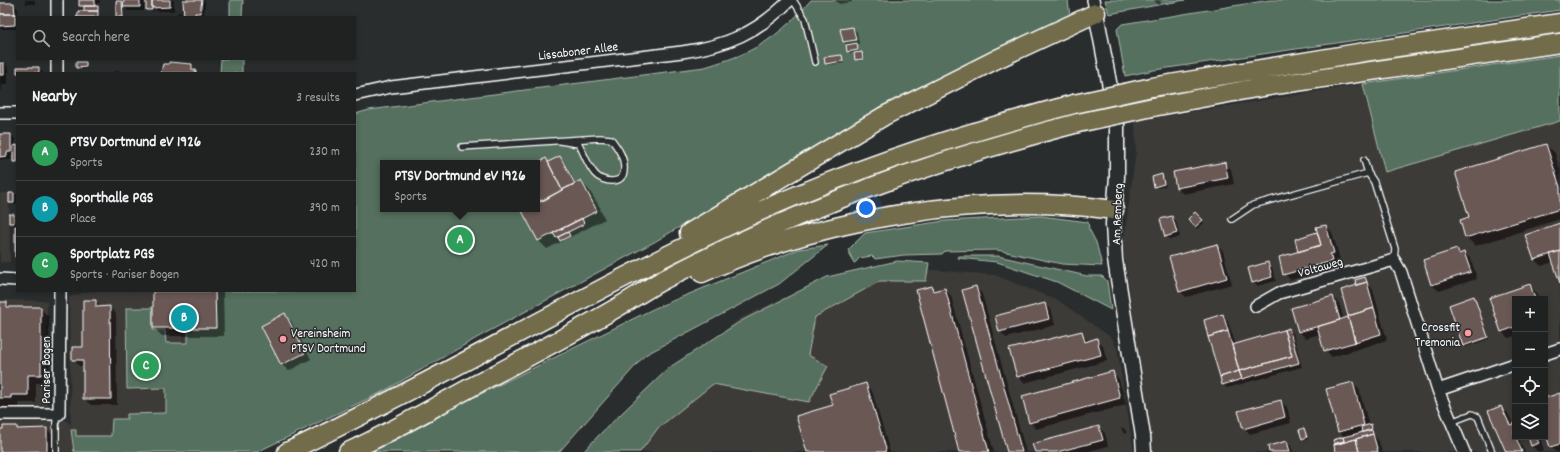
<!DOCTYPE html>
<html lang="en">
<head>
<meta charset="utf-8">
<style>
  :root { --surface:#202222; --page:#2d2f2f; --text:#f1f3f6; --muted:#a2a4a5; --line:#3d3f40; --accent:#bca0f2 }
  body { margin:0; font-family:Dekko,sans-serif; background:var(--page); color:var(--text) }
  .controls { position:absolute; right:12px; bottom:12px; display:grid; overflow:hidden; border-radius:0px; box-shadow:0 2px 6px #0003 }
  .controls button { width:36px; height:36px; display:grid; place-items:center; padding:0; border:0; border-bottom:1px solid var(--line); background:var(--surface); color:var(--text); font:20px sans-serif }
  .you { position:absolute; left:866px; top:208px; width:14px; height:14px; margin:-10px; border:3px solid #fff; border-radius:50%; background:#1a73e8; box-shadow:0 0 0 6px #1a73e833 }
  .badge { display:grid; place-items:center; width:26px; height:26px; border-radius:50%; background:var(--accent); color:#fff; font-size:13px; font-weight:700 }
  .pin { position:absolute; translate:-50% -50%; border:2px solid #fff; box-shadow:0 1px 4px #0006 }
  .popup { position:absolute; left:380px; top:160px; width:160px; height:52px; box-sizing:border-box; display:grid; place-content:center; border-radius:0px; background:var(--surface); filter:drop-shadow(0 1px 3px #0005); font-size:13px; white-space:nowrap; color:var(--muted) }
  .popup b { font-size:15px; color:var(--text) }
  .popup::after { content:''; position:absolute; left:50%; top:100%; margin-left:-8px; border:8px solid transparent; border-top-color:var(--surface) }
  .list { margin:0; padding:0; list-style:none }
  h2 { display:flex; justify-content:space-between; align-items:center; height:52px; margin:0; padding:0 16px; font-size:17px }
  h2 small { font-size:13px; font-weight:400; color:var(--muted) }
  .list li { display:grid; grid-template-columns:26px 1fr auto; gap:12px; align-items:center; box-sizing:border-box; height:56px; padding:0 16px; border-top:1px solid var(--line) }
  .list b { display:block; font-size:15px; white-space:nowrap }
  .list p { margin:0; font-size:13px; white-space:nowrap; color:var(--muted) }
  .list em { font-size:13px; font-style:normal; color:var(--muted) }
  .icon { flex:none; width:22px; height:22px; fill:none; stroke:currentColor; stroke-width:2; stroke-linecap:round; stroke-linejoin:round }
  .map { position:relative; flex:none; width:1560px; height:452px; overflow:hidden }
  .search { position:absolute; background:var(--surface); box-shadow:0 2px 6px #0003; left:16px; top:16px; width:340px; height:44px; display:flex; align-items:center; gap:10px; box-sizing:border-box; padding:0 14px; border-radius:0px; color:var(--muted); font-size:15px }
  .panel { position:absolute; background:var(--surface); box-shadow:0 2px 6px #0003; left:16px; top:72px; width:340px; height:220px; border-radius:0px }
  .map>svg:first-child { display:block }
  .built { fill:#3d3a39; fill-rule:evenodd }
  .green { fill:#55705e; stroke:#aab8ae; fill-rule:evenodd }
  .shadow { fill:#0007 }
  .building { fill:#6a5854; stroke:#fff }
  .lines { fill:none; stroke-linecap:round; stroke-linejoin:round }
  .service-casing { stroke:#fff; stroke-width:8 }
  .minor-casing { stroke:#fff; stroke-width:14 }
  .tertiary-casing { stroke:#fff; stroke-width:17 }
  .trunk-casing { stroke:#fff; stroke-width:21 }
  .service { stroke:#2a2d2e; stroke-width:5.5 }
  .minor { stroke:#2a2d2e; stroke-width:11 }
  .tertiary { stroke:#2a2d2e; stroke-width:14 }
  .trunk { stroke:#726c4b; stroke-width:18 }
  .trunk-bridge-casing { stroke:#fff; stroke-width:21; stroke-linecap:butt }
  .trunk-bridge { stroke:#726c4b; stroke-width:18 }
  .poi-dot { fill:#ff9aa2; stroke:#2a2d2e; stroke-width:1.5 }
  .labels { text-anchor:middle; stroke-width:3; stroke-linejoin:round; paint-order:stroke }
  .street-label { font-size:13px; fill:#fff; stroke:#2a2d2e }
  .poi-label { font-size:13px; fill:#fff; stroke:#2a2d2e; text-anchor:end }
</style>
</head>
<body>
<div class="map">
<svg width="1560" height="452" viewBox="0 0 1560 452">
  <rect width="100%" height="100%" fill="#2a2d2e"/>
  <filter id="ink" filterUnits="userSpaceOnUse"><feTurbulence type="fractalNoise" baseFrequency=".025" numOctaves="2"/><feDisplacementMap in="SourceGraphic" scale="8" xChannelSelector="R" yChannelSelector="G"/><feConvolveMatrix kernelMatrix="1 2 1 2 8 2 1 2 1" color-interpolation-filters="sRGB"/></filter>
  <g filter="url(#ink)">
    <path class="built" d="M1363,84L1385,172L1560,121V452H1150L1146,404L1123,247L1136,151L1135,121ZM1515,299H1545V437H1515Z
      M0,193H9L10,262H0Z
      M906,268L995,275L1059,301L1112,338L1117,349L1134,452H601L687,360L739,319L819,281Z
      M90,291H238L253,383L89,452L76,436V430H71L73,452H0V300L47,301V403L70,424L71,428L69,297Z"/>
    <path class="green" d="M230,0H243L242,17H230Z
      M811,0H1068L1070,17L994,50L883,105L656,241L482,335L384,391L263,449L257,452H74L71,430H76V436H111L112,419H127V414L166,413V388L127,389L126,308H153V330H165L166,343H188V328H216L215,291H355V114L369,110L705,67C720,62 736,58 749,51C774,39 793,21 811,0ZM383,163H537V209H383Z
      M1105,0H1185L1109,14Z
      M1270,0H1560V10L1154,70L1125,76L1117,29L1122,24Z
      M1560,55V121L1385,172L1363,84Z
      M221,59H242V73H220Z
      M1041,216L1088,222L1089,229L1096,242L1102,266L1062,264L997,250L945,251L942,254L904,255L875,259L872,256L859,258L856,262L854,263L848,250L865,233L944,221Z
      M828,245L779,284L645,355L559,452H363L655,308L799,249Z
      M959,256H998L1087,276H1102L1107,281L1111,310L1057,282L997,262L958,258Z
      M897,261L929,263L926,281H880L815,317L808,355L828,366L809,402L713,384L658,428L640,452H583L601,433L670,367L741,321L827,277Z"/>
    <path class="shadow" d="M25,0H35V4H26Z
      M78,0H100V3H97V7L99,9V14L101,17H77L86,12L85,7L80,5Z
      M123,0H144V11H128L124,7V17H118Z
      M147,0H174V11H157L153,8L154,11H149L147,10Z
      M184,0H204L205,1L204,17H185Z
      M835,0H852V2L839,4Z
      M1154,0H1164L1160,1L1161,4L1158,5Z
      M0,4H14L18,9L17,29H0Z
      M181,12L182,17H177V13Z
      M853,28L857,32L859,44H857L860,53L864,55V60L858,61L855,53H849L848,52V46L844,42Z
      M841,56L844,63L828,65L826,63Z
      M0,61L5,62L8,68V85H2V91H0Z
      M85,63L87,69H79L77,67Z
      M192,65L198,73H162Z
      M39,68L43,73H18Z
      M118,71L120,73H113V72Z
      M0,135H11L15,139L17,163L14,162V156H11V160H0Z
      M1546,145L1555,153L1560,170V219L1475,246L1466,237L1470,218Z
      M560,157L564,161L576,184L581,181L589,190L601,209L600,210L605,219L547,249L539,241L524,212L529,209H537V164L546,160L549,163Z
      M1225,163L1231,169L1234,184L1183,194L1177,188L1174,172Z
      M1161,175L1166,186L1157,188L1155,186Z
      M10,194H17V204L10,203Z
      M1195,214L1204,223L1197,229L1189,220Z
      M14,215L16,216V225L10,223Z
      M1172,217L1176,221L1180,237L1170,240L1166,236Z
      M1560,224V280L1554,262L1541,266L1535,260Z
      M1326,226L1332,232L1340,259L1336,260L1338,266L1291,280L1284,274L1299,252L1317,233L1319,236Z
      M1217,245L1223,251L1232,284L1186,297L1180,291Z
      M1457,250L1461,254L1464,253L1471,259L1477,279L1439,291L1432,285L1425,261Z
      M1268,263L1272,267L1276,281L1257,286L1253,282Z
      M1365,279L1373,290L1387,340L1332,357L1325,350L1320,334L1306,338L1299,332L1293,308L1333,297L1339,303L1344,320L1350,318L1358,286L1356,281Z
      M1529,285L1536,292L1538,299H1515V336L1508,338L1502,332L1490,299Z
      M932,287L937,292L945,289L951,296L994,452H960Z
      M976,287L982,294L1026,452H1008Z
      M154,291H223L224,336H162L154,328Z
      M1474,297L1489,339L1466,347L1464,345Z
      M96,301L102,307H110L116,314L117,405H91L84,399V366H79L73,359L84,348Z
      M0,303H7L12,308H40L49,317V383H36V403H19V407H8V410H0Z
      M1045,304L1051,310L1055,325L1006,338L1000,331Z
      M284,315L291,321L311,359L289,371L282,365L262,326Z
      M1223,315L1227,319L1236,345L1289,329L1293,333L1302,367L1227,388L1223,384Z
      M1081,332L1089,342L1097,339L1103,346L1107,361L1024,383L1018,376Z
      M1112,373L1119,379L1126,405L1036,429L1030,422Z
      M1352,383L1359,389L1369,426L1372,427L1374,431L1372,432L1379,442L1382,452H1336V444L1349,441L1339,432Z
      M866,384L872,391L890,452H808L834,406Z
      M1560,394V452H1556L1551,447L1545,429V399Z
      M1280,401L1287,407L1291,423L1250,434L1244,428Z
      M1501,407L1508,413L1513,425L1515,424V437H1525L1519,440L1525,452H1507Z
      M17,427L19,430L47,429L58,441L59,452H0V430Z
      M1099,427L1105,433L1108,446L1086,452H1036Z
      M1121,428H1124L1127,433L1124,434Z
      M1303,429L1308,439L1305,440L1303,439Z
      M1529,437H1540L1544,450L1538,452L1532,446Z
      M1287,442L1291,446L1293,452H1270Z"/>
    <path class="building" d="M79,0H95V6H79Z
      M124,0H140V7H123Z
      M146,0H152V10H146Z
      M152,0H170V7L152,8Z
      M183,0H202L200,13H195L196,17H184Z
      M116,1H122L123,17H116Z
      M0,3H14L15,14H0Z
      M84,6H98V11H84Z
      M78,11H98V17H76L78,15Z
      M0,14H15V25L0,26Z
      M853,27L856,40L843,42L840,29Z
      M857,43L858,50L847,52L846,45Z
      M862,52L863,59L855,60L854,53Z
      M842,55L843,61L825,64L824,57Z
      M76,62H86V67L76,68Z
      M169,62L192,64V70H196V73H161L163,64H169Z
      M0,63H4V75H0Z
      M17,67H39V73H17Z
      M0,134H11V152H7V156L0,157Z
      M1546,144L1560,187V209L1465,238L1460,220L1469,217L1455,172Z
      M17,145V162H13V146Z
      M560,156L575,184L562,190L548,162Z
      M546,158L562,190L541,202L537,194V163Z
      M1225,162L1228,178L1176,188L1173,172Z
      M1162,174L1164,184L1154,187L1152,177Z
      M581,180L597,211L538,241L522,211L526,209H537V203Z
      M9,193H14V203H9Z
      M1195,212L1203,220L1195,227L1188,219Z
      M9,214H14V223H9Z
      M1172,216L1177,233L1165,237L1160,219Z
      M582,218L584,224L556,238L553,233Z
      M1560,223V251L1534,260L1525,235Z
      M1326,225L1334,253L1330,254L1332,261L1283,275L1279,257L1321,245L1316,227Z
      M15,226L17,227V257H15Z
      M568,232L570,236L560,241L558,237Z
      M1317,232L1321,245L1298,252L1295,239Z
      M1217,244L1227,278L1179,292L1169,257Z
      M1457,249L1459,254L1464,252L1471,272L1431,285L1423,260Z
      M1560,251V283L1550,254Z
      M1268,262L1272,277L1252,283L1248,268Z
      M1365,277L1367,282L1356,285L1355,280Z
      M1367,282L1374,308L1348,316L1341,290Z
      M1530,284L1535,299H1515V327L1501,332L1489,298Z
      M932,286L933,291L945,288L989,452H959L916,290Z
      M976,286L1022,452H1007L962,290Z
      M153,291H215L216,328H153Z
      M1333,296L1340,320L1298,332L1291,308Z
      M1474,296L1488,337L1463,346L1449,305Z
      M83,300H96V307L110,306L111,399H83V360H72V347H83Z
      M0,302H7V307H41V375H28V395H11V398H0Z
      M1045,303L1049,319L999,332L995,316Z
      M1374,308L1381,334L1355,342L1348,316Z
      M285,313L305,353L281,365L261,326Z
      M1223,314L1228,331L1208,337L1204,320Z
      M1348,317L1356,342L1324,351L1317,327Z
      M1289,328L1299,363L1242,379L1239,371L1292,356L1284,330Z
      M1284,330L1292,356L1239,371L1232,345Z
      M1082,331L1085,342L1097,338L1101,355L1017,377L1009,349Z
      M1228,331L1239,371L1220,377L1208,337Z
      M1113,371L1120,398L1029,423L1022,396Z
      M1239,371L1242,379L1222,385L1220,377Z
      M1353,382L1364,425L1338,432L1326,389Z
      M866,383L886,449L885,452H807L796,416L833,405L829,394Z
      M1560,393V444L1550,447L1545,432V398Z
      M1281,400L1285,417L1243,429L1238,411Z
      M1501,406L1510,425L1515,423L1514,433L1522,452H1506L1488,411Z
      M1371,424L1372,429L1362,432L1361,427Z
      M3,426H17V429L47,428V451L0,452V429H3Z
      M1099,426L1103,440L1057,452H1035L1032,444Z
      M1304,428L1307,437L1302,439L1299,430Z
      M1372,430L1373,434L1334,445V444L1344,441L1343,437Z
      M1373,434L1378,452H1359L1356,439Z
      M1343,437L1344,441L1334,444L1333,440Z
      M1528,437H1536L1539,443L1531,446Z
      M1356,439L1359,452H1335L1334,445Z
      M1287,441L1290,452H1269L1268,446Z"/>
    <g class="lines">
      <g class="service-casing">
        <path id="service" d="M793,0L805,19L815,62
          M462,147L600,138L611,139C618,148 625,158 624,170C624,185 603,183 595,174C588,166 584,154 579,144L560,141
          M1364,160L1368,173L1374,182L1395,249L1394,260
          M1232,219L1253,205L1368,173
          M56,414V452
          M1451,422L1472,414L1478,417L1492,452"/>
      </g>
      <g class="minor-casing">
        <path id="minor" d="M57,0V17
          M1093,0L1096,13
          M57,59V73
          M355,95L391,87L682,52C727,46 758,32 790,0
          M0,113H17
          M0,279L17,280
          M1256,306L1279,293L1394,260L1401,272L1438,390L1464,452
          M1545,354L1560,349
          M1438,390L1515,364
          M0,414H59L60,291"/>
      </g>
      <g class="tertiary-casing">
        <path id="tertiary" d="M1096,13L1117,124V177L1113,224L1115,260L1143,436L1144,452"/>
      </g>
      <g class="trunk-casing">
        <path id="trunk" d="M1152,87L1364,52L1560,23
          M1153,107L1256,88L1560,43
          M689,233L884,116L997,59L1096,13
          M702,273C824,217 980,192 1114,210
          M287,452C452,374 607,279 774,205C871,162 971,131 1074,104
          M348,452C392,432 434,407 477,384C524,359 572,334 618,307C634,298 648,288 663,280C797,209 931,161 1078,123"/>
      </g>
      <use href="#service" class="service"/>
      <use href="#minor" class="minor"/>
      <use href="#tertiary" class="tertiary"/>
      <use href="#trunk" class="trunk"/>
      <g class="trunk-bridge-casing">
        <path id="trunk-bridge" d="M1074,104L1152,87
          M1078,123L1153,107"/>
      </g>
      <use href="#trunk-bridge" class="trunk-bridge"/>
    </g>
  </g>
  <g class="poi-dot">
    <circle cx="1468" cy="333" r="4"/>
    <circle cx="283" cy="339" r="4"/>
  </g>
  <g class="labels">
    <g class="street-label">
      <text transform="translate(578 50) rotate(-7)" y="5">Lissaboner Allee</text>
      <text transform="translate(1116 214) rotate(-88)" y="5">Am Remberg</text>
      <text transform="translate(1320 266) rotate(-16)" y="5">Voltaweg</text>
      <text transform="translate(45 370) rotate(-90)" y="5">Pariser Bogen</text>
    </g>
    <g class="poi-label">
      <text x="1460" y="331">Crossfit<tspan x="1460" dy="15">Tremonia</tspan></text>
      <text x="291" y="337" text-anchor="start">Vereinsheim<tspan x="291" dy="15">PTSV Dortmund</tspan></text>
    </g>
  </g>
</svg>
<div class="controls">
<button>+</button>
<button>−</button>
<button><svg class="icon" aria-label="locate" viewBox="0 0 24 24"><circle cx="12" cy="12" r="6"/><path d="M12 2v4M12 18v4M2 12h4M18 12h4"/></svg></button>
<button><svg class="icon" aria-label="layers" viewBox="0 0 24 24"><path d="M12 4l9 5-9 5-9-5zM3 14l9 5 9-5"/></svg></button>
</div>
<div class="you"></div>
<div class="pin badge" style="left:460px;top:240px;background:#2e9e5b">A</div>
<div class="popup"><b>PTSV Dortmund eV 1926</b>Sports</div>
<div class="pin badge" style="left:184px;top:318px;background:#0f9aa8">B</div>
<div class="pin badge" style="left:146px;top:366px;background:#2e9e5b">C</div>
<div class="search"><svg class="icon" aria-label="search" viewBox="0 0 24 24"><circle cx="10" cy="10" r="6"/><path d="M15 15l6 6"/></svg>Search here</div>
<section class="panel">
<h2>Nearby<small>3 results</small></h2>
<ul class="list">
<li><span class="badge" style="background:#2e9e5b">A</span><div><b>PTSV Dortmund eV 1926</b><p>Sports</p></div><em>230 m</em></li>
<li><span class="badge" style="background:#0f9aa8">B</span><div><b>Sporthalle PGS</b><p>Place</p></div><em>390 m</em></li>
<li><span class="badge" style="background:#2e9e5b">C</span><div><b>Sportplatz PGS</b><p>Sports · Pariser Bogen</p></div><em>420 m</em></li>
</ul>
</section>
</div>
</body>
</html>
